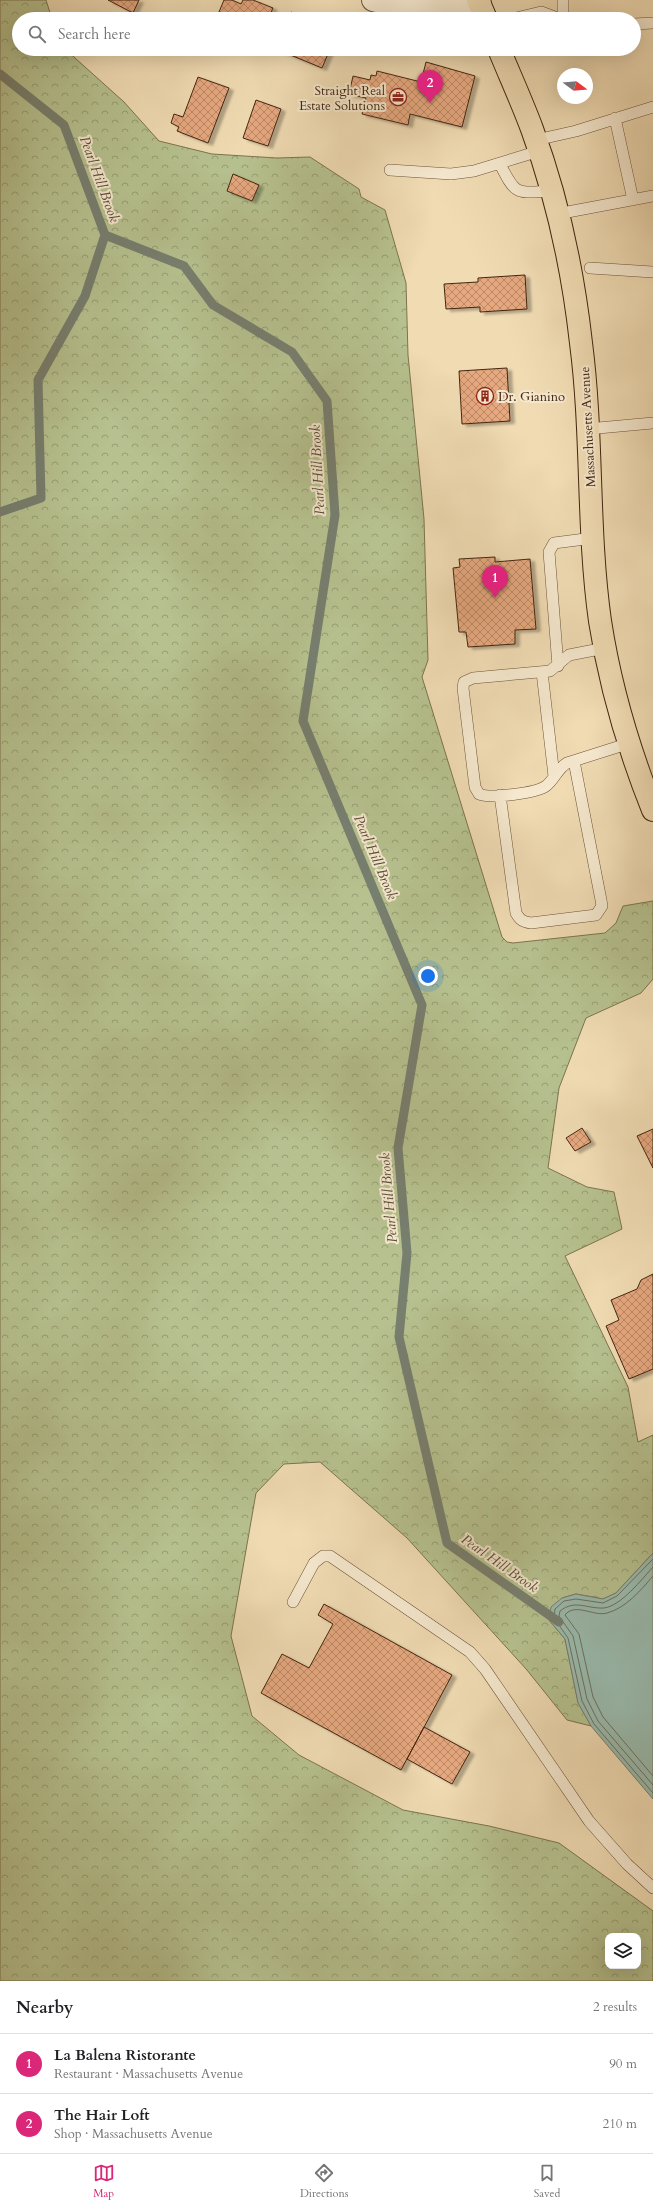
<!DOCTYPE html>
<html lang="en">
<head>
<meta charset="utf-8">
<style>
  :root { --surface:#fff; --page:#f6f6f6; --text:#202124; --muted:#757577; --line:#e0e0e0; --accent:#db2777 }
  body { margin:0; font-family:Cardo,serif; background:var(--page); color:var(--text) }
  .controls { position:absolute; right:12px; bottom:12px; display:grid; overflow:hidden; border-radius:8px; box-shadow:0 4px 16px #0002 }
  .controls button { width:36px; height:36px; display:grid; place-items:center; padding:0; border:0; border-bottom:1px solid var(--line); background:var(--surface); color:var(--text); font:20px sans-serif }
  .compass { position:absolute; left:557px; top:68px; width:36px; height:36px; border-radius:50%; background:var(--surface); box-shadow:0 4px 16px #0002; rotate:106deg }
  .you { position:absolute; left:428px; top:976px; width:14px; height:14px; margin:-10px; border:3px solid #fff; border-radius:50%; background:#1a73e8; box-shadow:0 0 0 6px #1a73e833 }
  .badge { display:grid; place-items:center; width:26px; height:26px; border-radius:50%; background:var(--accent); color:#fff; font-size:13px; font-weight:700 }
  .pin { position:absolute; translate:-50% -33px; filter:drop-shadow(0 1px 2px #0008) }
  .pin::after { content:''; position:absolute; top:21px; width:14px; height:12px; background:inherit; clip-path:polygon(0 0,100% 0,50% 100%) }
  .list { margin:0; padding:0; list-style:none }
  h2 { display:flex; justify-content:space-between; align-items:center; height:52px; margin:0; padding:0 16px; font-size:17px }
  h2 small { font-size:13px; font-weight:400; color:var(--muted) }
  .list li { display:grid; grid-template-columns:26px 1fr auto; gap:12px; align-items:center; box-sizing:border-box; height:60px; padding:0 16px; border-top:1px solid var(--line) }
  .list b { display:block; font-size:15px; white-space:nowrap }
  .list p { margin:0; font-size:13px; white-space:nowrap; color:var(--muted) }
  .list em { font-size:13px; font-style:normal; color:var(--muted) }
  .icon { flex:none; width:22px; height:22px; fill:none; stroke:currentColor; stroke-width:2; stroke-linecap:round; stroke-linejoin:round }
  .map { position:relative; flex:none; width:653px; height:1981px; overflow:hidden }
  .search { position:absolute; background:var(--surface); box-shadow:0 4px 16px #0002; left:12px; right:12px; top:12px; height:44px; display:flex; align-items:center; gap:10px; box-sizing:border-box; padding:0 14px; border-radius:22px; color:var(--muted); font-size:15px }
  .sheet { height:172px; background:var(--surface) }
  nav { display:flex; justify-content:space-around; align-items:center; box-sizing:border-box; height:56px; border-top:1px solid var(--line); background:var(--surface); font-size:11px; color:var(--muted) }
  nav a { display:grid; justify-items:center; gap:2px }
  nav .on { color:var(--accent) }
  .map>svg:first-child { display:block }
  .forest { fill:url(#forest-crowns); stroke:#7c7450; fill-rule:evenodd }
  .water { fill:#9abbae; stroke:#777f6f }
  .lines { fill:none; stroke-linecap:round; stroke-linejoin:round }
  .shore { stroke:#6e705f; stroke-width:1 }
  .stream { stroke:#777f6f; stroke-width:9 }
  .building { fill:url(#building-cross-hatch); stroke:#432610; filter:url(#shadow) }
  .service-casing { stroke:#6e5339; stroke-width:12 }
  .tertiary-casing { stroke:#6e5339; stroke-width:24 }
  .primary-casing { stroke:#432610; stroke-width:24 }
  .service { stroke:#f5e8ce; stroke-width:11 }
  .tertiary { stroke:#f5e8ce; stroke-width:22 }
  .primary { stroke:#f0dbb3; stroke-width:22 }
  .labels { text-anchor:middle; stroke-width:4; stroke-linejoin:round; paint-order:stroke }
  .poi-label { font-size:13px; fill:#432610; stroke:#f5e8ce; text-anchor:end }
  .street-label { font-size:13px; fill:#432610; stroke:#f5e8ce }
  .water-label { font-size:14px; font-style:italic; fill:#594b38; stroke:#f5e8ce }
</style>
</head>
<body>
<div class="map">
<svg width="653" height="1981" viewBox="0 0 653 1981">
  <defs>
    <pattern id="forest-crowns" width="20" height="18" patternUnits="userSpaceOnUse"><rect width="20" height="18" fill="#b6c18f"/><path d="M2 6a3 3 0 1 1 6 0M12 15a3 3 0 1 1 6 0" fill="none" stroke="#969d73"/></pattern>
    <pattern id="building-cross-hatch" width="8" height="8" patternUnits="userSpaceOnUse"><rect width="8" height="8" fill="#e6a87f"/><path d="M0 0l8 8M0 8l8-8" fill="none" stroke="#bc8967"/></pattern>
    <filter id="shadow"><feDropShadow dx="4.5" dy="2.5" stdDeviation="1" flood-color="#0004"/></filter>
  </defs>
  <rect width="100%" height="100%" fill="#f0dbb3"/>
  <filter id="stains"><feTurbulence type="fractalNoise" baseFrequency=".005" numOctaves="4"/><feColorMatrix values="0 0 0 0 .2 0 0 0 0 .09 0 0 0 0 .02 0 0 0 .5 -.17"/></filter>
  <radialGradient id="worn" r=".72"><stop offset=".6" stop-color="#630" stop-opacity="0"/><stop offset="1" stop-color="#630" stop-opacity=".3"/></radialGradient>
  <path class="forest" d="M0,0H46L52,19H19V49H65L124,102L159,141L212,154L277,158L310,157L359,189L361,197L385,210L406,283L408,355L424,519L428,660L422,677L502,937L507,942L513,943L605,933L616,923L623,906L653,901V979L641,993L586,1018L559,1088L548,1168L587,1187L614,1192L622,1229L565,1256L628,1387L638,1442L653,1435V1553L616,1593L603,1599L576,1594L562,1598L549,1620L565,1639L578,1702L591,1726L567,1720L527,1670L407,1538L320,1462L284,1464L256,1493L231,1636L252,1716L299,1755L403,1810L489,1826L559,1843L653,1911V1981H0ZM608,1936H638V1966H608Z"/>
  <path class="water" d="M653,1553V1799L591,1726L578,1703L565,1639L549,1620L551,1607L562,1598L576,1594L603,1599L616,1593Z"/>
  <g class="lines">
    <path class="shore" d="M653,1559L617,1596L603,1603L576,1599L564,1601L555,1609L554,1618L568,1638L582,1701L594,1724L653,1793
      M653,1567C642,1579 621,1606 604,1608C587,1609 575,1599 560,1611L559,1616L573,1636L587,1699L598,1721L653,1785
      M653,1576C641,1590 626,1608 607,1613C594,1617 575,1602 565,1615L579,1634L593,1697L603,1717L653,1776"/>
    <path class="stream" d="M0,74L64,125L105,235L184,266L213,305L292,352L327,401L335,515L303,721L422,1005L398,1148L407,1253L399,1337L447,1543L559,1622
      M0,512L41,498L38,380L85,296L105,235"/>
  </g>
  <path class="building" d="M108,0H139L133,13Z
    M224,0H232L241,4L243,0H253L273,8L268,19H216Z
    M291,12L308,19H288Z
    M276,49H330L322,68Z
    M426,62L475,76L462,127L410,114L408,125L362,114L366,98L349,94L353,76L370,80L371,75L376,76L377,71L421,82Z
    M198,77L229,88L208,143L177,131L179,127L171,123L174,114L183,117Z
    M256,100L281,109L268,146L243,138Z
    M233,174L259,185L252,201L227,191Z
    M525,275L527,309L480,312V307L446,309L444,284L478,282V278Z
    M507,368L510,421L462,424L459,371Z
    M495,557V562L530,559L536,629L515,630V644L468,647L466,632H459L453,568L460,567L459,559Z
    M582,1128L591,1142L575,1151L566,1138Z
    M653,1129V1168L637,1136Z
    M653,1274V1369L629,1379L606,1326L619,1320L611,1300L637,1289L641,1280Z
    M324,1604L452,1675L401,1770L261,1693L282,1654L309,1668L333,1624L318,1615Z
    M424,1727L470,1752L452,1784L407,1759Z"/>
  <g class="lines">
    <g class="service-casing">
      <path id="service" d="M563,0V19
        M512,19L541,12L560,19
        M634,24L653,23
        M615,118L633,200
        M536,140L576,131L653,107
        M500,164C516,196 516,193 551,191
        M390,170L451,174L474,171L539,151
        M557,214L653,196
        M590,268L653,272
        M587,429L653,423
        M605,648L569,655L550,671L473,678L464,682L463,688L475,787L479,794C490,799 537,793 546,786C555,779 557,769 567,763L630,743
        M558,666L549,552L554,543L593,538
        M542,672L554,776
        M500,795L516,913C520,920 523,922 531,923L596,915L602,906L601,900L574,761
        M293,1602L314,1563L323,1556H330L470,1652L485,1669L589,1821L627,1864L653,1888"/>
    </g>
    <g class="tertiary-casing">
      <path id="tertiary" d="M373,0C408,11 443,10 480,4"/>
    </g>
    <g class="primary-casing">
      <path id="primary" d="M478,0L486,19
        M499,49C510,76 522,102 532,129C557,197 573,271 581,343C593,435 587,529 600,621C610,686 629,750 653,810"/>
    </g>
    <use href="#service" class="service"/>
    <use href="#tertiary" class="tertiary"/>
    <use href="#primary" class="primary"/>
  </g>
  <defs>
    <g id="office-ring" transform="scale(0.9)"><circle r="9.5" fill="#f5e8ce" stroke="#8f2418" stroke-width="1.5"/><path d="M-6-3h4V-5.5h4V-3h4V5H-6ZM-1-4.5V-3h2v-1.5ZM-6 0V1H6V0Z" fill="#8f2418"/></g>
    <g id="building-ring" transform="scale(0.9)"><circle r="9.5" fill="#f5e8ce" stroke="#8f2418" stroke-width="1.5"/><path d="M-4-6H4V6H1V3H-1V6H-4ZM-2.5-4.3h1.7v1.8h-1.7ZM.8-4.3h1.7v1.8H.8ZM-2.5-1h1.7V.8h-1.7ZM.8-1h1.7V.8H.8Z" fill="#8f2418"/></g>
  </defs>
  <g fill-rule="evenodd">
    <use href="#office-ring" x="398" y="97"/>
    <use href="#building-ring" x="485" y="396"/>
  </g>
  <g class="labels">
    <g class="poi-label">
      <text x="385" y="95">Straight Real<tspan x="385" dy="15">Estate Solutions</tspan></text>
      <text x="498" y="401" text-anchor="start">Dr. Gianino</text>
    </g>
    <g class="street-label">
      <text transform="translate(587 427) rotate(-93)" y="5">Massachusetts Avenue</text>
    </g>
    <g class="water-label">
      <text transform="translate(100 179) rotate(70)" y="5">Pearl Hill Brook</text>
      <text transform="translate(317 470) rotate(-93)" y="5">Pearl Hill Brook</text>
      <text transform="translate(376 857) rotate(67)" y="5">Pearl Hill Brook</text>
      <text transform="translate(388 1198) rotate(-95)" y="5">Pearl Hill Brook</text>
      <text transform="translate(500 1563) rotate(35)" y="5">Pearl Hill Brook</text>
    </g>
  </g>
  <rect width="100%" height="100%" filter="url(#stains)"/>
  <rect width="100%" height="100%" fill="url(#worn)"/>
</svg>
<div class="controls">
<button><svg class="icon" aria-label="layers" viewBox="0 0 24 24"><path d="M12 4l9 5-9 5-9-5zM3 14l9 5 9-5"/></svg></button>
</div>
<svg class="compass" viewBox="-18 -18 36 36"><path d="M0-13l5 13h-10z" fill="#e53935"/><path d="M0 13l5-13h-10z" fill="#757577"/></svg>
<div class="you"></div>
<div class="pin badge" style="left:495px;top:598px">1</div>
<div class="pin badge" style="left:430px;top:103px">2</div>
<div class="search"><svg class="icon" aria-label="search" viewBox="0 0 24 24"><circle cx="10" cy="10" r="6"/><path d="M15 15l6 6"/></svg>Search here</div>
</div>
<section class="sheet">
<h2>Nearby<small>2 results</small></h2>
<ul class="list">
<li><span class="badge">1</span><div><b>La Balena Ristorante</b><p>Restaurant · Massachusetts Avenue</p></div><em>90 m</em></li>
<li><span class="badge">2</span><div><b>The Hair Loft</b><p>Shop · Massachusetts Avenue</p></div><em>210 m</em></li>
</ul>
</section>
<nav>
<a class="on"><svg class="icon" aria-label="map" viewBox="0 0 24 24"><path d="M3 6l6-2 6 2 6-2v14l-6 2-6-2-6 2zM9 4v14M15 6v14"/></svg>Map</a>
<a><svg class="icon" aria-label="directions" viewBox="0 0 24 24"><path d="M12 3l9 9-9 9-9-9zM9 14v-3h6M13 9l2 2-2 2"/></svg>Directions</a>
<a><svg class="icon" aria-label="saved" viewBox="0 0 24 24"><path d="M7 4h10v16l-5-4-5 4z"/></svg>Saved</a>
</nav>
</body>
</html>
